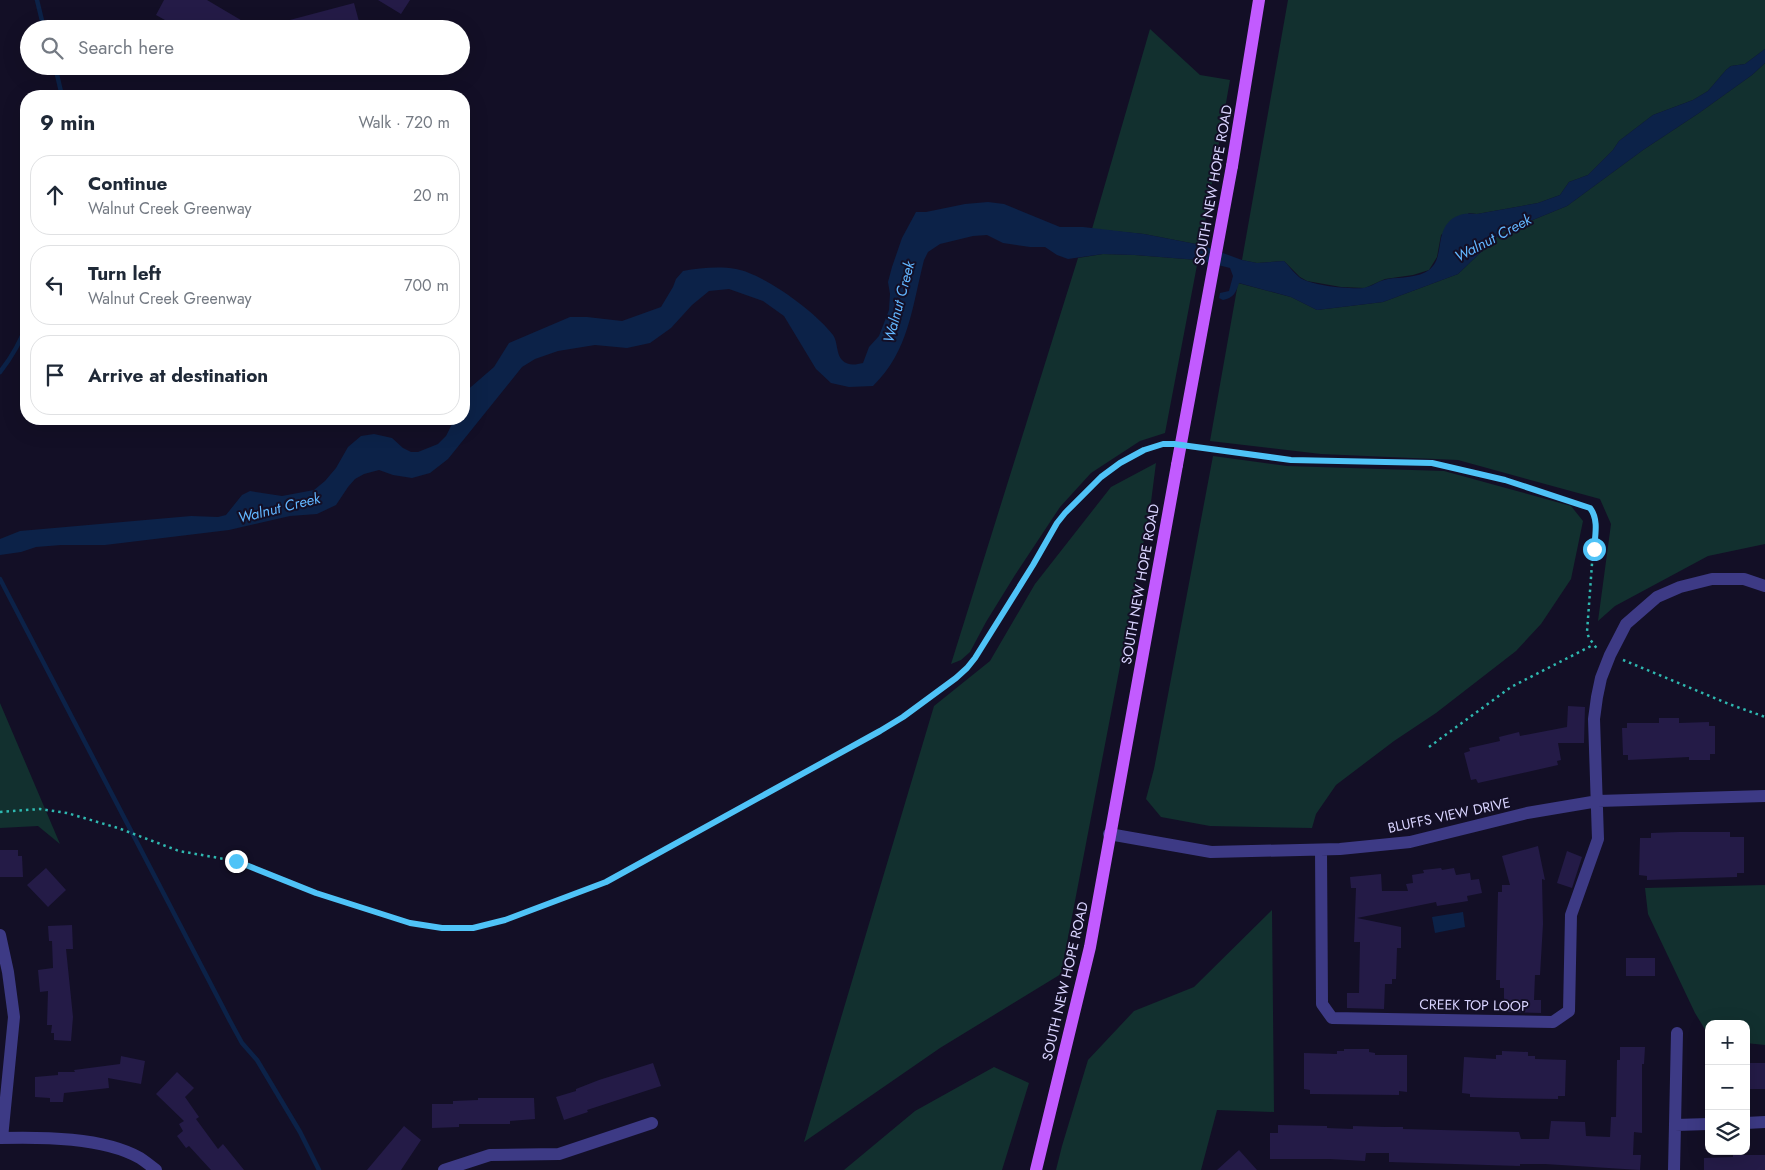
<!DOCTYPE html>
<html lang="en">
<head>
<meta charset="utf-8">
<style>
  :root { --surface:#fff; --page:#f2f2f3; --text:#1f2937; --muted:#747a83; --line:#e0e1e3 }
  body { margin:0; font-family:Jost,sans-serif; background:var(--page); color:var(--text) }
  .controls { position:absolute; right:15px; bottom:15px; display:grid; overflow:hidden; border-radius:10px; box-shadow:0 5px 20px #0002 }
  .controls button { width:45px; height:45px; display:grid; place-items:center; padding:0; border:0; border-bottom:1px solid var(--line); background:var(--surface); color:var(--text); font:25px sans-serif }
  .stop { position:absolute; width:15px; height:15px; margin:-11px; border:4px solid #4fc3f7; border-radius:50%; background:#fff }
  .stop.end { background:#4fc3f7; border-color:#fff; box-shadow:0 1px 5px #0008 }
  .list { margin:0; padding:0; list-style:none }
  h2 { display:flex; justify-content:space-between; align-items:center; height:65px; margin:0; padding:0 20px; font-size:21px }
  h2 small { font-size:16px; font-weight:400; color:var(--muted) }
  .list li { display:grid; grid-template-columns:32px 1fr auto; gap:15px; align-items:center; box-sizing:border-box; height:80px; margin:0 10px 10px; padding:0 10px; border:1px solid var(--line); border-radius:20px }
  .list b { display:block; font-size:19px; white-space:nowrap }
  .list p { margin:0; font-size:16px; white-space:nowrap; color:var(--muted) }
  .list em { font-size:16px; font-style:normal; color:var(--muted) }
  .icon { flex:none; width:28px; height:28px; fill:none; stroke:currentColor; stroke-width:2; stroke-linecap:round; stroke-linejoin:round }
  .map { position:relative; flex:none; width:1765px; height:1170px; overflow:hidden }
  .search { position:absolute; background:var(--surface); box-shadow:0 5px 20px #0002; left:20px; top:20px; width:450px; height:55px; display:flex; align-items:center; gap:12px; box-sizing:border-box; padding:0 18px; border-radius:28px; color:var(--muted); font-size:19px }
  .panel { position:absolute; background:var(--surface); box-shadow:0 5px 20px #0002; left:20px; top:90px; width:450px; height:335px; border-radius:20px }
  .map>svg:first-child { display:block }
  .green { fill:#12302f }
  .water { fill:#0c2248 }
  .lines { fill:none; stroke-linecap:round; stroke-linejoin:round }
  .stream { stroke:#0c2248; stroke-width:4.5 }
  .building { fill:#241b47 }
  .path { stroke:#2fb8b0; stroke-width:2.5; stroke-dasharray:2.5 4; stroke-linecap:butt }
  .minor { stroke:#3d3a85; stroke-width:12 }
  .major { stroke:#c25bff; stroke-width:12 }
  .major-bridge { stroke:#c25bff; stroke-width:12 }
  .route { stroke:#4fc3f7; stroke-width:6 }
  .labels { text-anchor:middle; stroke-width:4; stroke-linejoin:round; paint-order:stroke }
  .street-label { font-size:14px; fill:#d9d4ff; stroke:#130f26 }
  .water-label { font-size:15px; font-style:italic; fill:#62b6ff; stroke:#130f26 }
</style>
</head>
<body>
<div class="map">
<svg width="1765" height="1170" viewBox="0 0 1765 1170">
  <rect width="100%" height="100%" fill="#130f26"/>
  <path class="green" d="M1288,0H1765V49L1745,64L1731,66L1726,70L1708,91L1693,100L1653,115L1619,141L1613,150L1588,175L1569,182L1560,195L1538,203L1477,214L1469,213L1441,235L1437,257L1429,270L1413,275L1385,279L1365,288L1341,287L1307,281L1300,277L1284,261L1257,263L1242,260Z
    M1150,29L1200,75L1230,80L1201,245L1144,234L1092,229Z
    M1765,63V544L1708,556L1615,606L1598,621L1611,524L1600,499L1458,460L1321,454L1210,441L1238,283L1291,297L1317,310L1383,302L1458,274L1501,233L1567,206L1643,150L1699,113L1752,75Z
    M1103,254L1135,255L1198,260L1165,433L1140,441L1091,473L1060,507L1015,575L986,622L970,652L961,660L951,664L1078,258Z
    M1213,456L1287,466L1444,471L1571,506L1583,521L1571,579L1541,624L1516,651L1436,713L1394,741L1336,785L1316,814L1312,828L1210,826L1161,817L1146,799L1154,769Z
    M1156,463L1151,502L1130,614L1061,974L940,1048L804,1142L934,706L990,661L1035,584L1111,487Z
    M0,703L60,844L38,826L0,828Z
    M1765,885V1045L1746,1043V1024H1709V1036L1695,1013L1648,914L1645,888Z
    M1272,910L1274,1112L1217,1110L1201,1170H1056L1062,1146L1088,1060L1134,1011L1194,987Z
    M994,1067L1029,1083L1002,1170H844L915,1111Z"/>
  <path class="water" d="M1765,49V63L1752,75L1699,113L1643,150L1567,206L1501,233L1458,274L1383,302L1317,310L1291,297L1239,283C1236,292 1234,298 1223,300L1219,298L1220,293L1229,291L1233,276L1230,268L1198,260L1135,255L1103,254L1068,259L1057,255L1045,247H1030L1003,243L987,235L973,236L940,244L928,252L924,260C912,307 909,351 873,386L849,387L831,383L816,369L784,316L763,301L729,289L709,291L692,305L671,328L650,343L627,348L595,345L558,351L535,359L522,367L448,459L430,473L412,478L393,475L379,470L364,474L355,479L348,487L336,505L317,514L290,516L229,530L105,545H61L36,547L21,552L0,555V539L20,531L191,516L218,517L226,515L242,495L250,491L282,496L314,490L325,481L336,468L348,447L361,436L374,434L392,438L403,448L411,452H418L438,444L446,436L452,424V419H464V393L494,367L509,343L570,317H587L622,321L661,307L673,287L676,279L683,271C700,268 718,266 736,269C764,274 816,312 833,335C838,342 836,354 842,360C848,366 855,365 863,363L869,347L879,336L889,310L890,294L888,282L892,267L902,238L916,212H926L965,204L988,202L1004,204L1060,227H1083L1144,234L1201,245L1242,260L1257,263L1284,261C1289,266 1294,273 1299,277C1311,286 1348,289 1363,288C1372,287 1379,280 1388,279C1400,277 1419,278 1429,270C1446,257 1433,230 1455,217C1462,213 1469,213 1477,214L1538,203L1560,195L1569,182L1588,175L1613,150L1619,141L1653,115L1693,100L1708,91L1726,70L1731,66L1745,64Z
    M1463,912L1465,927L1435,933L1432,917Z"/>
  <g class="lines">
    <path class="stream" d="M37,0L44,29
      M55,66L62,96
      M0,372C11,358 20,343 26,326
      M0,579L230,1021L242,1043L257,1060L300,1132L319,1170"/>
  </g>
  <path class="building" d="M164,0H207L256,29H181L156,15Z
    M378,0H410L401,14Z
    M354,3L361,29H271V25Z
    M1568,706L1585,707L1584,743H1558L1561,760L1557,761L1558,765L1478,783L1476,779L1471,780L1464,753L1470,751L1469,748L1500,741L1499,737L1519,732L1520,736L1567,727Z
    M1659,718H1679V723L1709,722V726H1715V754H1710V760H1689V757L1628,760V755H1623L1622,728H1627V723H1659Z
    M1679,832H1730V837H1744V873H1737V877L1647,880V876L1639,875L1640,838H1651V833Z
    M1538,846L1545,880L1542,879L1543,924L1540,975H1535L1534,1000H1541V1013L1504,1012V988H1500V980H1496L1498,892H1502V885H1510L1502,856Z
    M0,850H18V856H22L23,877H0Z
    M1567,851L1582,857L1572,888L1557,883Z
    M46,868L66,890L48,907L27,885Z
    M1441,868L1442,870L1454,868L1456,875L1470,873L1471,880L1479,879L1482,893L1467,896L1468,901L1437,906L1436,902L1357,918L1401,927V948H1397L1396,979H1392V984H1385L1384,1009L1347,1008V993H1359L1360,942H1354L1356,888H1351L1350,877L1381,874L1382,891H1408L1406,884L1413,883L1412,875L1424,873L1423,870Z
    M72,925L73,949H66L73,1017L71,1041L54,1040V1033H51L52,1025H47L48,991L40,992L38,970L53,968L52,941H49L48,926Z
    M1626,958H1655V976H1626Z
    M1620,1047H1645L1644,1064H1642V1133L1634,1132L1633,1155H1641L1640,1170L1545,1164H1520V1166L1389,1162V1153H1366L1365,1161L1330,1159H1270V1133H1278V1125L1327,1126V1128L1353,1129V1126L1385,1127H1403V1129L1519,1132L1521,1139H1549L1551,1121L1585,1122L1586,1136L1610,1137L1611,1117H1616L1617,1060H1620Z
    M1344,1049H1369V1052L1375,1053V1055H1407V1092L1399,1091V1095L1310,1094V1090L1304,1089V1053L1337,1054V1051H1344Z
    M1502,1051L1528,1052V1056H1535V1059L1566,1060L1565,1096H1558V1099L1501,1098L1470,1097V1094L1462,1093L1464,1057L1496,1059V1055H1502Z
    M121,1056L145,1061L141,1084L108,1078L109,1088L64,1093L63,1102H50V1098L35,1097V1077L58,1075V1072H75L74,1070L120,1064Z
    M653,1063L661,1086L587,1110L588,1112L564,1120L556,1097L576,1091V1089L599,1080Z
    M1746,1063H1765V1089H1746Z
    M177,1072L194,1088L185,1097L199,1117L196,1119L218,1149L223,1144L244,1170H211L189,1146L186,1148L177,1136L183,1131L179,1124L184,1121L156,1094Z
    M478,1098H534L535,1119L510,1121V1124H459V1127L432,1128V1104H453V1101L478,1100Z
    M404,1126L421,1140L401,1170H367Z
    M1239,1150L1257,1170H1217Z
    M1733,1155H1765V1170H1704V1158L1733,1157Z"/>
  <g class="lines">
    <path class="path" d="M1193,446L1291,460L1432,463L1505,480L1590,508L1595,517V523L1587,632L1589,638L1598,650
      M1623,660L1729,704L1765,717
      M1429,747L1511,687L1593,645
      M0,812L40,809L67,813L118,828L179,851L236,861L316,893L409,923L443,928L473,929L505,920L606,882L903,717L956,678L975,659L1033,565L1057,523L1074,503L1101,477L1120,463L1153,447L1168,444"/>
    <path class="minor" d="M1109,834L1211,852L1340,849L1410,842L1527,813L1598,801L1765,796
      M1321,850L1322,1004L1332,1018L1553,1022L1569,1011L1571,915L1598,839L1594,719L1597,697L1601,678L1610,655L1626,624L1657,597L1680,587L1712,579H1744L1765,586
      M0,935L8,972L14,1017L2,1138
      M1746,1123L1765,1122
      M1675,1125L1709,1124
      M0,1138C42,1137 103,1137 140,1158C146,1162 151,1166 156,1170
      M444,1170L490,1155L559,1154L652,1123
      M1674,1170L1677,1033"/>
    <path class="major" d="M1232,166L1259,0
      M1036,1170L1090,947L1177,465"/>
    <path class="major-bridge" d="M1177,465L1232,166"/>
  </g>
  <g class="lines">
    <path class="route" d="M236,861L316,893L410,923L442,928H473L505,920L606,882L880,731L903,717L956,678L967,668L975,658L1033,565L1057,523L1065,513L1101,477L1120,463L1144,450L1163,444H1174L1291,460L1432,463L1505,480L1590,508C1599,519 1595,536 1594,549"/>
  </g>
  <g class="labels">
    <g class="street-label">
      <text transform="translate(1213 185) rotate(-80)" y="5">SOUTH NEW HOPE ROAD</text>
      <text transform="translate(1140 584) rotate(-80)" y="5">SOUTH NEW HOPE ROAD</text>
      <text transform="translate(1449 815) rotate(-12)" y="5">BLUFFS VIEW DRIVE</text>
      <text transform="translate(1065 981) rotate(-77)" y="5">SOUTH NEW HOPE ROAD</text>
      <text transform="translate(1474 1005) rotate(1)" y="5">CREEK TOP LOOP</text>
    </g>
    <g class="water-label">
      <text transform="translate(1493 238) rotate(-28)" y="5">Walnut Creek</text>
      <text transform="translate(899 302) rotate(-75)" y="5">Walnut Creek</text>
      <text transform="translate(279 508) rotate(-14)" y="5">Walnut Creek</text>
    </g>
  </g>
</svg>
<div class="controls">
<button>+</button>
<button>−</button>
<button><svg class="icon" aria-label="layers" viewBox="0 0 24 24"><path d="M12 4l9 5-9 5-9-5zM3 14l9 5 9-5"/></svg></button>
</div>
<div class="stop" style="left:1594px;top:549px"></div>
<div class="stop end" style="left:236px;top:861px"></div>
<div class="search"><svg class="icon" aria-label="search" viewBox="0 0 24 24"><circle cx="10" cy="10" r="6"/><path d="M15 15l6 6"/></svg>Search here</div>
<section class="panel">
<h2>9 min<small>Walk · 720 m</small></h2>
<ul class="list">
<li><svg class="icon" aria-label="ahead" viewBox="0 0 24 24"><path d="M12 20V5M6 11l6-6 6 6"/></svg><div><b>Continue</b><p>Walnut Creek Greenway</p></div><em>20 m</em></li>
<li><svg class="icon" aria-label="left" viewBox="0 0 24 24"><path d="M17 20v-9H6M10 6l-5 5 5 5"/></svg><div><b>Turn left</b><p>Walnut Creek Greenway</p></div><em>700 m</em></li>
<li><svg class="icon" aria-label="arrive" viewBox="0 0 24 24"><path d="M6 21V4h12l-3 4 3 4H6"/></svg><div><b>Arrive at destination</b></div></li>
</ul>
</section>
</div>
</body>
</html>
